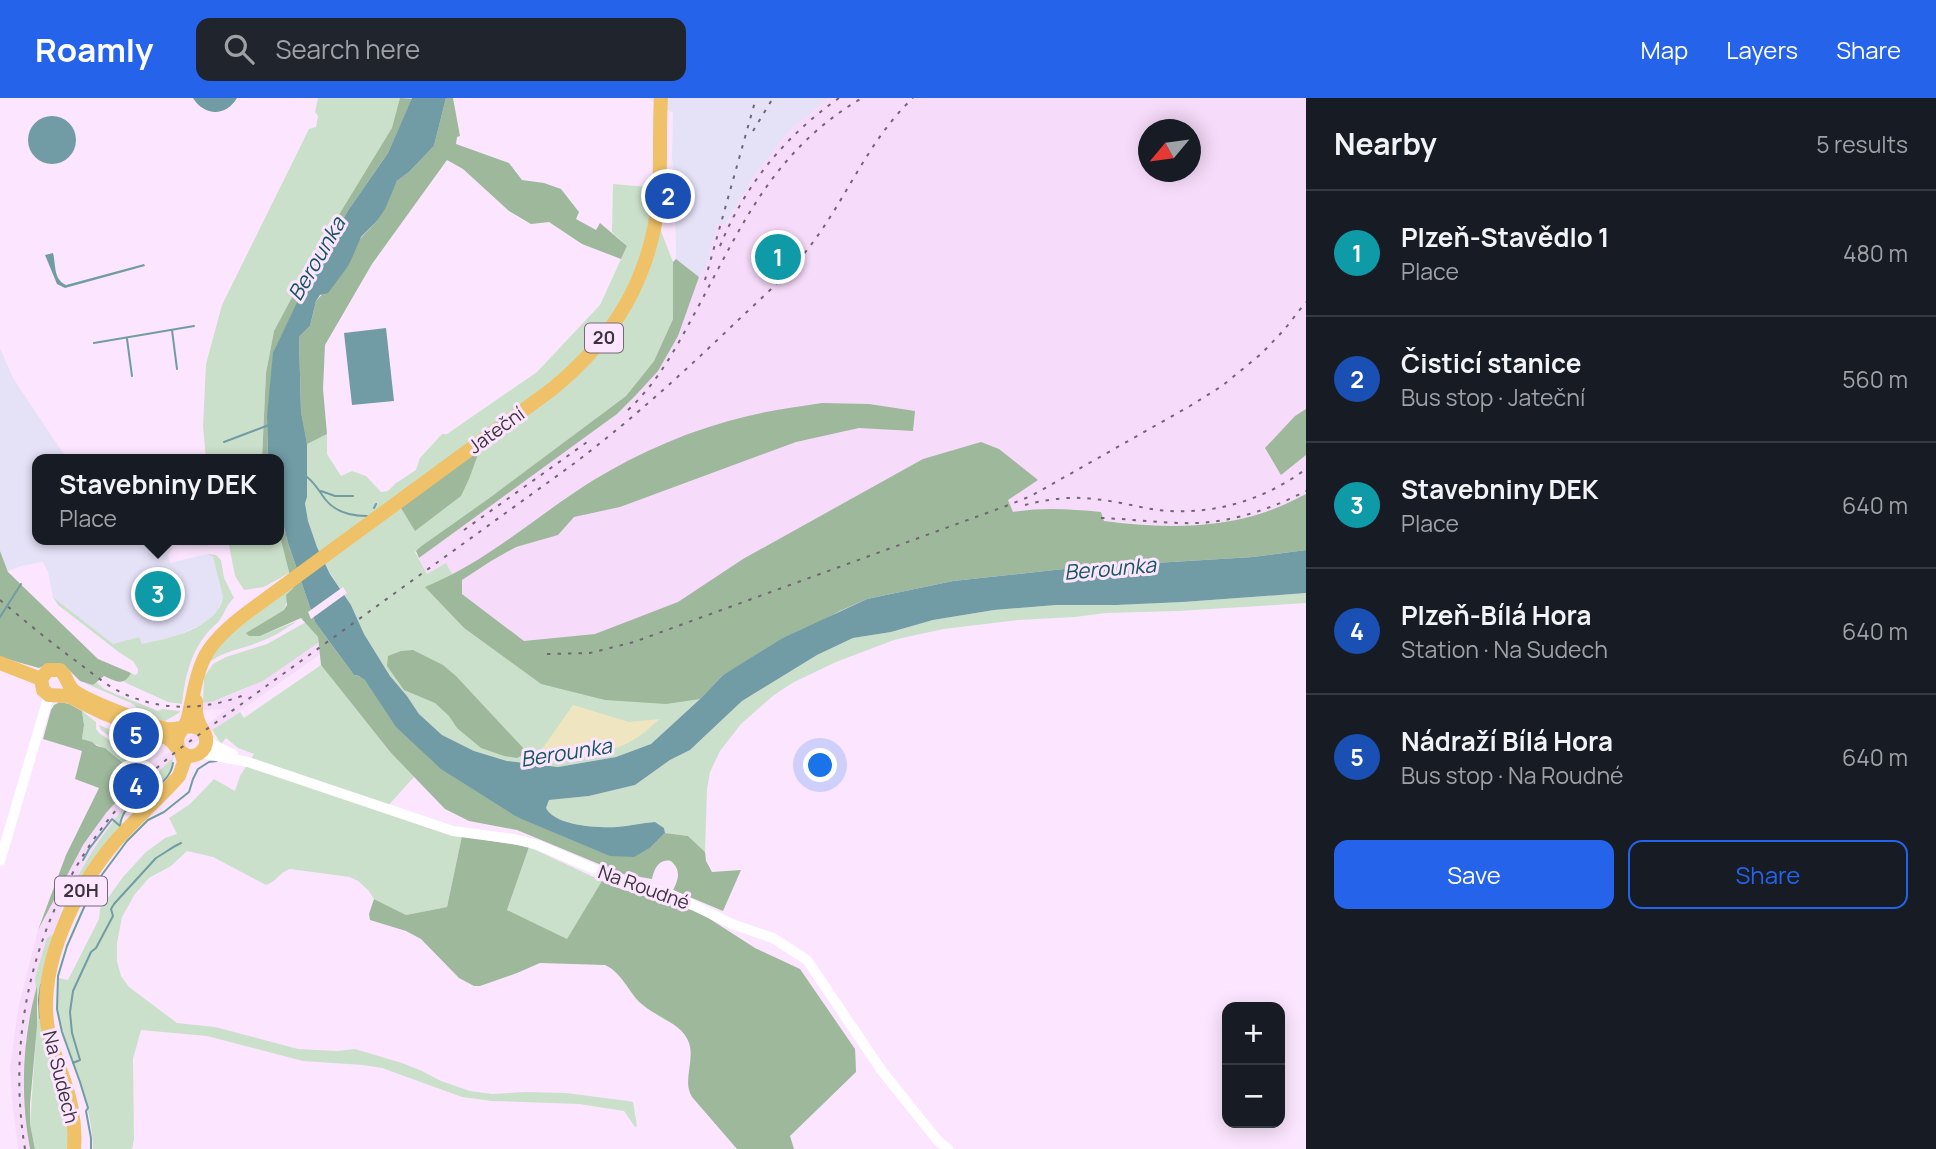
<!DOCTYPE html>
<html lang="en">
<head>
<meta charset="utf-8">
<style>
  :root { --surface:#171b24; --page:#20242c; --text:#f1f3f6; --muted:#9ea1a6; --line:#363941; --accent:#2563eb }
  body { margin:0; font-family:Manrope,sans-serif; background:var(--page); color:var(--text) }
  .controls { position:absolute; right:21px; bottom:21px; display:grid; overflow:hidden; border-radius:14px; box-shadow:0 4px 18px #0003 }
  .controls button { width:63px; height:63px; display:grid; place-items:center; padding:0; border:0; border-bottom:2px solid var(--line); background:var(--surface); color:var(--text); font:35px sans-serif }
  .compass { position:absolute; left:1138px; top:21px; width:63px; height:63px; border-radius:50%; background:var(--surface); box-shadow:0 4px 18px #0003; rotate:241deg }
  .you { position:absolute; left:821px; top:668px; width:24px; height:24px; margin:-18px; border:5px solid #fff; border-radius:50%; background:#1a73e8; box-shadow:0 0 0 10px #1a73e833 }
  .badge { display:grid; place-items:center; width:46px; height:46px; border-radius:50%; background:var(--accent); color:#fff; font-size:23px; font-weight:700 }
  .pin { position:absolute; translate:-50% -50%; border:4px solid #fff; box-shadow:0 2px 7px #0006 }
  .popup { position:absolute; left:32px; top:356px; width:252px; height:91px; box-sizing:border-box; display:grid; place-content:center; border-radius:14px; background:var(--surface); filter:drop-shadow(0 2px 5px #0005); font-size:23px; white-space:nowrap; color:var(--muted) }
  .popup b { font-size:26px; color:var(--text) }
  .popup::after { content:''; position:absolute; left:50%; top:100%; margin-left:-14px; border:14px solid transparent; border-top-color:var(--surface) }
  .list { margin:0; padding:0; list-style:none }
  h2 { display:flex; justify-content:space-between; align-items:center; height:91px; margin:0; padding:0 28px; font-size:30px }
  h2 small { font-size:23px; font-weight:400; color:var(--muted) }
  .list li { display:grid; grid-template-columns:46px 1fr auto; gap:21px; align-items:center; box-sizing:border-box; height:126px; padding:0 28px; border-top:2px solid var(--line) }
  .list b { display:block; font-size:26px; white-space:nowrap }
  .list p { margin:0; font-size:23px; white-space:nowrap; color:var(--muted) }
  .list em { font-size:23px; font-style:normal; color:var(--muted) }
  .actions { display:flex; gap:14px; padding:21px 28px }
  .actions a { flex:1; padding:16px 0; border:2px solid var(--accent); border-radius:14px; text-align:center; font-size:24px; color:var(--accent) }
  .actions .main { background:var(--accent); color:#fff }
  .icon { flex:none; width:38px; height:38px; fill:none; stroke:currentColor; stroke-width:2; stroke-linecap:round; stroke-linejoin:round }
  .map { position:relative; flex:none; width:1306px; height:1051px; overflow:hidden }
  header { display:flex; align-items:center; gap:42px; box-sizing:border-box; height:98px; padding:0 35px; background:var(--accent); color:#fff }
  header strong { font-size:33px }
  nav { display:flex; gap:38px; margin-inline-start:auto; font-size:24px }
  .search { width:490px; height:63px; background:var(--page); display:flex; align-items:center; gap:18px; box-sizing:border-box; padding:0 24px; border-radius:14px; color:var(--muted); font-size:26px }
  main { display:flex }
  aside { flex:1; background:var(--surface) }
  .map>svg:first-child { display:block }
  .industrial { fill:#e5e1f7 }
  .built { fill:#f7dbfa; fill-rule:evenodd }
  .green { fill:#cbe0ca }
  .forest { fill:#9eb89c }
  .sand { fill:#efe5c0 }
  .water { fill:#719ca5 }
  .pier { fill:#fce6ff }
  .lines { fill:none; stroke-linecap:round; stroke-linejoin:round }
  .stream { stroke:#719ca5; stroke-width:2 }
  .minor { stroke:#fff; stroke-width:10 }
  .major { stroke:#efc269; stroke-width:14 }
  .rail { stroke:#726674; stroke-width:2; stroke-dasharray:3.5 7; stroke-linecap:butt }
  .labels { text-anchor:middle; stroke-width:6; stroke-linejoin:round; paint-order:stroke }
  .shield { fill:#fce6ff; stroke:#766977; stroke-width:2 }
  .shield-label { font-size:18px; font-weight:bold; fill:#3c333d }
  .street-label { font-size:19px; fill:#3c333d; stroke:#fce6ff }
  .water-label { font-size:21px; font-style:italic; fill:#175560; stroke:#fce6ff }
</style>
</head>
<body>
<header>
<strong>Roamly</strong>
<div class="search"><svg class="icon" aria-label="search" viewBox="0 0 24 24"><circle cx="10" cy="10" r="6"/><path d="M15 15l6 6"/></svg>Search here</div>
<nav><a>Map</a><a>Layers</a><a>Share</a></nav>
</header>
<main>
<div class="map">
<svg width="1306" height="1051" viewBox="0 0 1306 1051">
  <rect width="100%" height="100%" fill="#fce6ff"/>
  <path class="industrial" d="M647,0H829L788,34L753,80L712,149L706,169L699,179L676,161L675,90L672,60L673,15Z
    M0,250L13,280L67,361H37V442H214L207,448L174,447L168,457L170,465L207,456L213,459L223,499L217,513L207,524L173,539L141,546L139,539L113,546L53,499L48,474L43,464L21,468L8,473L0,453Z"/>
  <path class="built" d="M829,0H1306V396L1281,408L1247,420L1205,427L1170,428L1104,423L1101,414L539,568L524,543L462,496V482L453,478L445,465L427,476L419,460L617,316L635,298L678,238L699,179L706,169L717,126L726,127L753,80L788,34ZM1148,32H1190V74H1148Z
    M318,545L322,555L173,660L145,686L104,734L84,766L61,812L33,902L26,935L23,985L27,1032L30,1051H18L13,1010L10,971L18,911L38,832L78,755L106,715L139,679L156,663L170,654L227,611L203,612V605L228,598L263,583Z"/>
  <path class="green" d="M318,0H412L315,156L274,233L266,275L262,361H206L203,328L206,266L222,207L309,31L316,29L318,18L315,14Z
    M613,86L649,89L656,120L673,164L674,185L673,221L654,263L626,298L488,401L420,449L415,454L427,476L446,465L453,478L426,489L464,530L541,586L704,597L651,646L616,659L558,669L507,663L474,653L442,637L419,616L407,598L390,578L364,536L351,507L330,475L317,449L308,423L305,404L301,314L314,342L327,336V356L341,378L352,373L366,378L381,394L388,393L396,385L416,372L420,360L442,336H447L537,274L600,207L627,148L612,134Z
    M279,426L289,475L264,489L244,492L235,478L228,442H279Z
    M207,456L216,457L221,462L224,480L234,500C226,507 225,515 219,523C216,527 211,530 208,534C190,555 185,580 182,606L168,604L124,584L131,575L135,577L138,575V571L133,563L120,555L58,507L53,499L113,546L139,539L142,546C169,540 217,531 223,499L213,459Z
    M292,489L284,512L257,529L260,538L297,523C281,535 265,543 245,549C231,553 220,556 208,565L221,543Z
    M1306,495V505L1178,513L1106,515L1075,519L1018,522L944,531L911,538L894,542L836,564L794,584L774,597L741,626L720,653L710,674L707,691L705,754L688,738L665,735L664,730L655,724C642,725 629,728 617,729C598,730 555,728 546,710L549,702L589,698L635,687L670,662L690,652L742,603L817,557L853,540L891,534L933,522L994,512L1056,507H1116L1183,504Z
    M306,524L318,539V545L263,583L214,603L203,605L204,579L213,566L226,559L267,546Z
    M321,567L391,655L414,679L386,710L462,738L447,809L406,817L374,801L368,792L358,783L350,779L290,771C280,774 276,784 266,787L213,759L187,753L171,768L149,780L135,796L122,819L117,845V863L121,878L129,889L177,925L215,929L298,951L337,953L355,951L402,965L422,973L441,983L470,993L492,996L525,994L566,995L628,1003L633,1004L637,1028L635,1029L624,1013L579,1006L492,1003L462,999L382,970L363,967L303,963L207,938L141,932L133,961L134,1041L132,1051H93C93,1028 86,1003 79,981C67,947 52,916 59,880L68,882L99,821L100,811L123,779L146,754L165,740L177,736L169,720L190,706L214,681L235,693L240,678L254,656L238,650L226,640L222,645L220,644L212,632L240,614L244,620Z
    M80,583L93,587L96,584L104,591L158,613L162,611L180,613L179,615L165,623L145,617L133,606Z
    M82,613L96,624V631L99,635L131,657L144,662V666L133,682L134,684L125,694C128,659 110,651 82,641L84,627Z
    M99,627L137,643L147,641L154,644L149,660L131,654L101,632Z
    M173,660L172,670L167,678L158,686L141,698L121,717L119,730L43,877L67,1003L70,1051H35L30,1026L38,910L35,880L47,840L54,836C77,764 117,710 173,660Z
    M529,749L602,783L610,806L855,951L856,974L747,967L660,919L645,909L636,901L625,884L612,870L606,867L569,864L507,812Z"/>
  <path class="forest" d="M400,0L412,1L388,55L349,111L310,177L267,318L268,361H262L266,275L274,233L315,156L392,30Z
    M446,0H453L460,38L457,39L456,46L509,65L522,82L544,85L561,91L579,114L576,121L596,132L600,125L627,148L621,161L582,146L549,124L531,126L509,113L463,71L447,62L372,166L325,247L323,291L327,336L307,346L301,314L299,239L310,228L316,203L349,167L357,144L377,123L397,83L409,74L434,48Z
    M676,161L699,179L678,238L658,273L635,298L617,316L419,460L416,453L420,449L488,401L626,298L654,263L673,221V164Z
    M822,305L869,306L915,313L913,333L859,330L796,344L620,409L574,419L558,437L516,449L491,463L462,482V496L524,543L595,536L678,504L743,461L923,361L981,344L999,351L1038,382L1008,402L1013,414C1043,409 1071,411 1101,414L1104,423C1151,429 1199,431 1245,420C1266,415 1287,406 1306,396V452L1253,459L1073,470L953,483L867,501L840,513L723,577L700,601L666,606L605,602L541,586L464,530L425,489C487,464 536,418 592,383C641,353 693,331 748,318C772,312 798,309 822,305Z
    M1306,311V357L1281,377L1265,350L1295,318Z
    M480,351L469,381L461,398L415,433L401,410Z
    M279,409L288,445L315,524L354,577L362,579L517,719L651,749L665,735L688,738L705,754L706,763L712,774L741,772L723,813L673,792C679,781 681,772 671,763C659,760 654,771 652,781L623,776L517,732L469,723L445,711L391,655L321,567L318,539L301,520L260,538H249L246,535L284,512L287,507L286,497L293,490L279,434Z
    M0,453L8,474L98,561L131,575C124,589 115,583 104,578L93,587L80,583L68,571L62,567L48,566L39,570L0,559Z
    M413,552L443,567L456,578L525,652L523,657L517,660L504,658L481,650L457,630L449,618L435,605L404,592L387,568L388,558L401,553Z
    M60,604L69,606L82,613L84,627L82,641L92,644L97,648L105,650L124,666L126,672L125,694L106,715L83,747L38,832L66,757L99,690L75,681L82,653L43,641L51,612L54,607Z
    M462,738L529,749L507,812L567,841L602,783L621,791L699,814L755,850L800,871L855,951L856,974L790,1038L794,1051H737L692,999C682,983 695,963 689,945C683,926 657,919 643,907C628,895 623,875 605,867L540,865L517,875L480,888H474L459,880L421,841L406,833L370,822L369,816L374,801L406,817L447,809Z
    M37,888V928L30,1006V1026L35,1051H30C20,997 22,941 37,888Z"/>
  <path class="sand" d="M573,607L629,624L660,621C651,628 643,637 633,642C610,656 562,665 535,661Z"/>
  <path class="water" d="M193,0H237C226,19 204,18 193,0Z
    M412,0H446L434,48L409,74L397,83L385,111L377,123L361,139L349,167L328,195L320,197L316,203L310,228L299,239L301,314L307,346V399L305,405L308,423L317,449L330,476L351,507L364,536L390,578L407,598L419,616L442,637L474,653L507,663L558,669L616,659L651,646L700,601L723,577L783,540L867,501L953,483L1073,470L1253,459L1306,452V495L1183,504L1116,507H1056L994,512L933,522L891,534L853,540L817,557L742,603L690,652L670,662L635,687L589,698L549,702L546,710C555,728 598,730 617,729C629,728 642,725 655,724L664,730L665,735L651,749L634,759L610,758L517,719L441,671L396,629L365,582L359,578L354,577L315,524L288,445L279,409V361H268L267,318L273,255L310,177L349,111L388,55Z
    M28 42a24 24 0 1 1 48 0a24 24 0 1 1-48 0Z
    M53,155C56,166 53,181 66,187L144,166L145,168L65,190L57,186L45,157Z
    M386,230L394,303L352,307L344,235Z"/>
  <path class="pier" d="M343,489L347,495L311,521L308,514Z"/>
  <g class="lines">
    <path class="stream" d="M172,232L177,271
      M127,241L132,278
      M94,245L194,228
      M224,344L269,327
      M307,379C315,385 319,393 325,401C335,414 352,418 367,418
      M321,393L335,398H353
      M374,410L376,406
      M0,519L21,486
      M120,728C122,697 170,694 173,665
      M83,762L89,751L112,721L120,728
      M40,920L39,902L41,887
      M73,965L80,962L72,935L70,914L73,893L91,854L96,850L113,818L111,811L114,806L156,760C165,755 172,749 181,745
      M91,1051V1040L86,1013L88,1010L80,984L62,934L57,911L58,878L67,848L89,798L101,778L127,743L148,722L164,714L189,694L193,681L198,671L209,664L217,663"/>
    <path class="minor" d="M206,638L213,647L233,656
      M200,655L248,664L453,733L514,741L538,747L617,781L670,796L732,826L773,840L807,862L882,973L938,1043L948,1051
      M0,763L49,597"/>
    <path class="major" d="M0,565L41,581
      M196,603C196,610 195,618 199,625C201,630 205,635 206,640C208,653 194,662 184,656C177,652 174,644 167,640L103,615L68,598L49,597L43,592L41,581L48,572H60C67,578 66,584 72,591C82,602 149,626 166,631C180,633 191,623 203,633
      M178,649C174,635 185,632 188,620C200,564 200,550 248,514L551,292C614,241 652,179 659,96C661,64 659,32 661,0
      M74,1051C76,1027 72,1005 64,982C58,965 51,949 48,931C37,868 75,791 115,744C135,721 159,701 179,678L184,664L181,654"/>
    <path class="rail" d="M753,33L773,0
      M720,148C745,87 785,38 839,0
      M705,182L756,0
      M628,312C659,283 677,248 697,211C743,125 774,52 862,0
      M1025,407C1048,401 1071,398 1094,401C1116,403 1137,409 1158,412C1211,418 1263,403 1306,371
      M1101,420C1133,421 1166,426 1198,425C1236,423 1273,410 1306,393
      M464,432L590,342
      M0,502C25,523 50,544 76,563C88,572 99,581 111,589C154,614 202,614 247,596
      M547,556L590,555L634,544L1006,408L1031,398L1190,308L1222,288L1261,256L1284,232L1306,204
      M25,1051C0,898 58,744 182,649L572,367C629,324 681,277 733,227C758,203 785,180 807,152C846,103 867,43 913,0"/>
  </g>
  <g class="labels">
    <g class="shield">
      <rect x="585" y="225.5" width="38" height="29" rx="5"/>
      <rect x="55" y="778.5" width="52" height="29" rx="5"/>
    </g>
    <g class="shield-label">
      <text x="604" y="246">20</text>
      <text x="81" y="799">20H</text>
    </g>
    <g class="street-label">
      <text transform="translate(496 332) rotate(-36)" y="7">Jateční</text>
      <text transform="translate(644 789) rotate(20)" y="7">Na Roudné</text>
      <text transform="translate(61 979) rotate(76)" y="7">Na Sudech</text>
    </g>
    <g class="water-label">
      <text transform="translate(317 161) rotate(-60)" y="7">Berounka</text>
      <text transform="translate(1110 471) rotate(-5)" y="7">Berounka</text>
      <text transform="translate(566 655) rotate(-9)" y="7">Berounka</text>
    </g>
  </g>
</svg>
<div class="controls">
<button>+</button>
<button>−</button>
</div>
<svg class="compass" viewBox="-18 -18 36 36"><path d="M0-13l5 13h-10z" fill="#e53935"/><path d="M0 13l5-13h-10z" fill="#9ea1a6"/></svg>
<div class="you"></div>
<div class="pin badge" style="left:778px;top:159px;background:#0f9aa8">1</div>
<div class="pin badge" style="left:668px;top:98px;background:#1a4fb4">2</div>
<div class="pin badge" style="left:158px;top:496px;background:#0f9aa8">3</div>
<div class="popup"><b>Stavebniny DEK</b>Place</div>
<div class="pin badge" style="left:136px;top:688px;background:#1a4fb4">4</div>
<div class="pin badge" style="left:136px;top:637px;background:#1a4fb4">5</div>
</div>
<aside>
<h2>Nearby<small>5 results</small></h2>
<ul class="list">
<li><span class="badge" style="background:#0f9aa8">1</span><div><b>Plzeň-Stavědlo 1</b><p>Place</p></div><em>480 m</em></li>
<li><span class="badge" style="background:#1a4fb4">2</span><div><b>Čisticí stanice</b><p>Bus stop · Jateční</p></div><em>560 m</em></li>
<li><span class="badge" style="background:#0f9aa8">3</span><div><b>Stavebniny DEK</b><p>Place</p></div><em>640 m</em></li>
<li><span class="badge" style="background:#1a4fb4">4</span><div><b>Plzeň-Bílá Hora</b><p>Station · Na Sudech</p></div><em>640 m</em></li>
<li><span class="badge" style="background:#1a4fb4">5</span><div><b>Nádraží Bílá Hora</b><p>Bus stop · Na Roudné</p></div><em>640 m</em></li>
</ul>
<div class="actions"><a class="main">Save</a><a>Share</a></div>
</aside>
</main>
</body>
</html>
